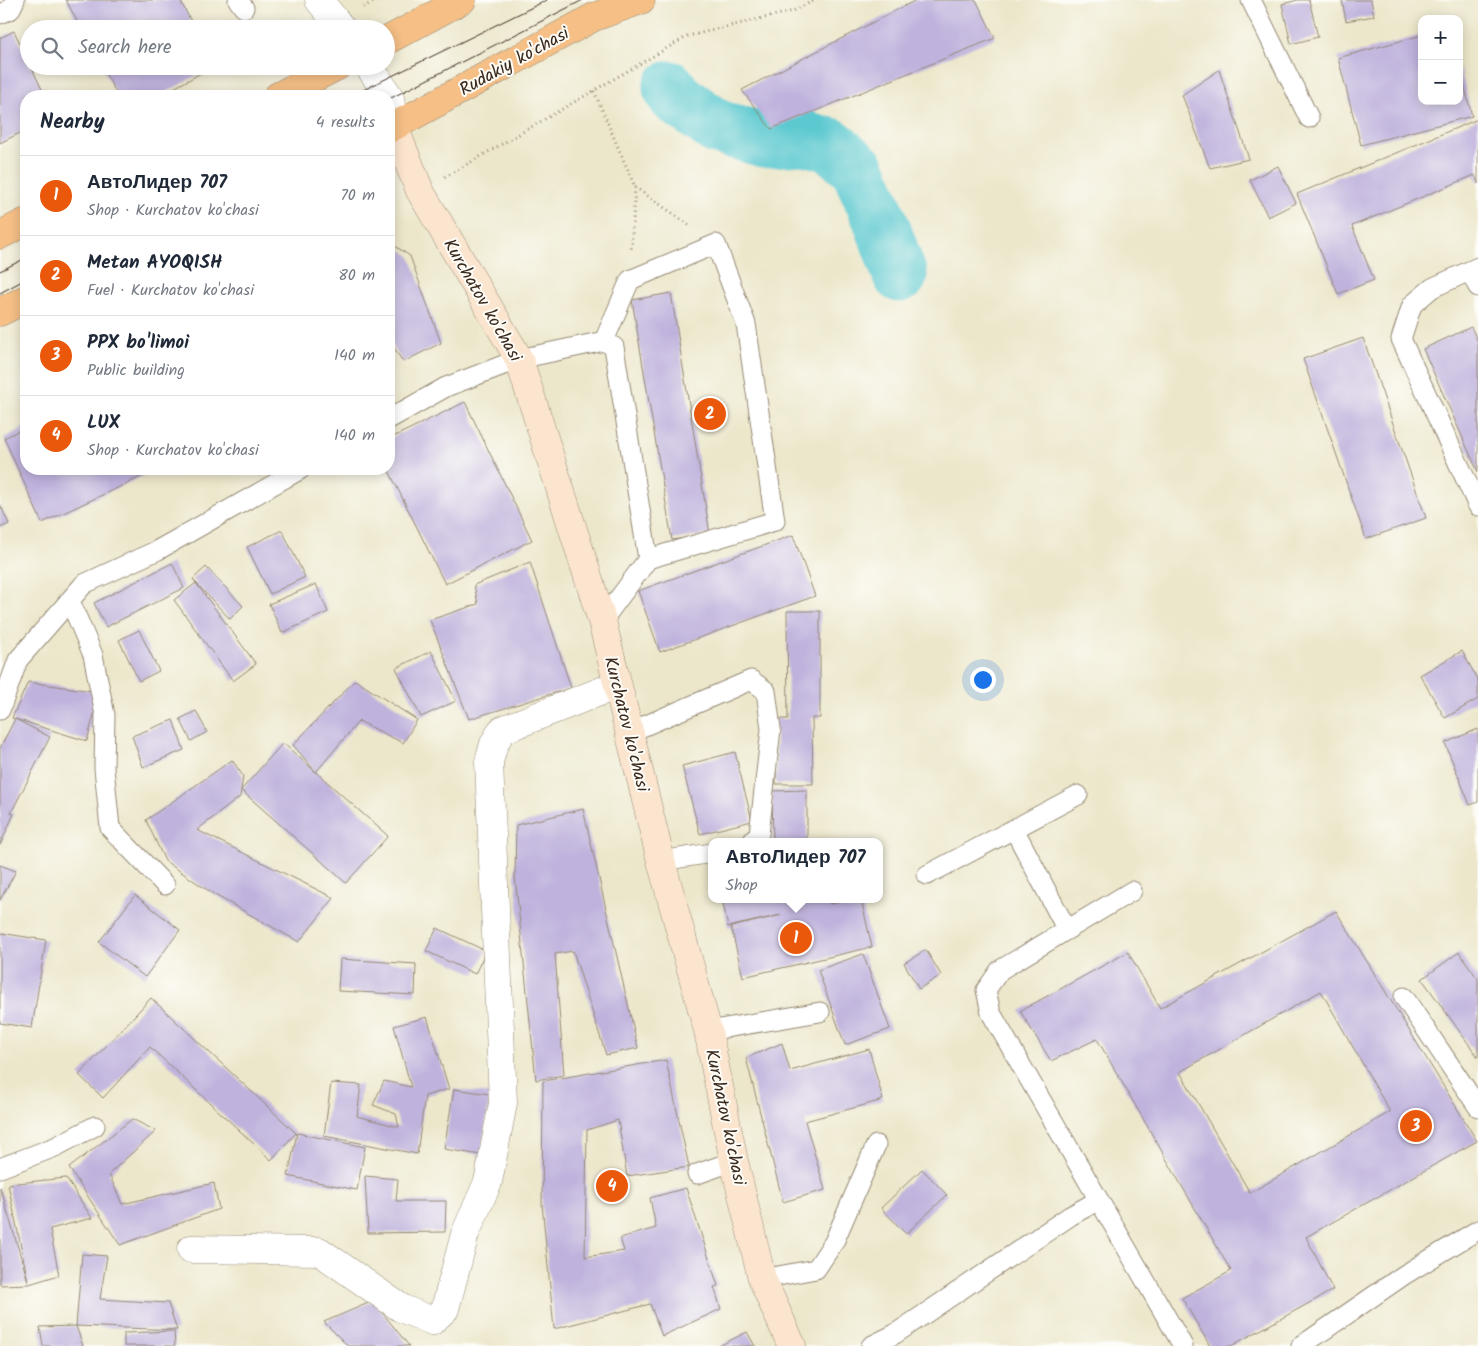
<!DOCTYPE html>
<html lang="en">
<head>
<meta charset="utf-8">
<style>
  :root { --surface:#fff; --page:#f2f2f3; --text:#1f2937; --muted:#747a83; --line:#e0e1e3; --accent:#ea580c }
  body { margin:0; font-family:Kalam,sans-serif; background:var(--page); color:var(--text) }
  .controls { position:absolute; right:15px; top:15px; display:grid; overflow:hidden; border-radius:10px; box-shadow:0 2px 12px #0003 }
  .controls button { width:45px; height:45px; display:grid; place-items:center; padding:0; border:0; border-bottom:1px solid var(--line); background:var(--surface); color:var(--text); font:25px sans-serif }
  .you { position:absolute; left:982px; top:679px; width:18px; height:18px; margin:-12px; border:4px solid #fff; border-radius:50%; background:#1a73e8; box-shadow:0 0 0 8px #1a73e833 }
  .badge { display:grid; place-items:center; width:32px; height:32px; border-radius:50%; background:var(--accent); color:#fff; font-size:16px; font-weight:700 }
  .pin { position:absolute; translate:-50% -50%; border:2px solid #fff; box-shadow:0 1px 5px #0006 }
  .popup { position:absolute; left:708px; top:838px; width:175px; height:65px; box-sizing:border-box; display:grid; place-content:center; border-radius:10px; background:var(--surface); filter:drop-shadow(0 1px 4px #0005); font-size:16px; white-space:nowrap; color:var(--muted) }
  .popup b { font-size:19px; color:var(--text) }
  .popup::after { content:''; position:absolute; left:50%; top:100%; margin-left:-10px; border:10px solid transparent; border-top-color:var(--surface) }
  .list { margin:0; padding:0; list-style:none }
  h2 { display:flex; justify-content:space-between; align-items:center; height:65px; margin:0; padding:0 20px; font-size:21px }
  h2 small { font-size:16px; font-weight:400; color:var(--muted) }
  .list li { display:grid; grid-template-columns:32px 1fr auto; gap:15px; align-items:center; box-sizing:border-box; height:80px; padding:0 20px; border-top:1px solid var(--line) }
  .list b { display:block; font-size:19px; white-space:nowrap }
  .list p { margin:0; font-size:16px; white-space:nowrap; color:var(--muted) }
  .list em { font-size:16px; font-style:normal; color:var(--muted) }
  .icon { flex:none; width:28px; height:28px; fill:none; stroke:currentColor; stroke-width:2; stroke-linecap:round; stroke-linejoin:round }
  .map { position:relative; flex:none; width:1478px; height:1346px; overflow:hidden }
  .search { position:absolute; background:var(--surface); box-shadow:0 2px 12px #0003; left:20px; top:20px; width:375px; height:55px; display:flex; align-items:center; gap:12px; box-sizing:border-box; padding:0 18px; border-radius:28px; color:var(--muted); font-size:19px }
  .panel { position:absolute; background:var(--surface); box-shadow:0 2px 12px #0003; left:20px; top:90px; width:375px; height:385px; border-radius:20px }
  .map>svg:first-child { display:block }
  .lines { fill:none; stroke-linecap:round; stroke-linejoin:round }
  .river { stroke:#5bc9d0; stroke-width:55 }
  .building { fill:#bfb2dd; fill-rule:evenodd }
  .lane-casing { stroke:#948874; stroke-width:21 }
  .street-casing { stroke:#948874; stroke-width:29 }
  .secondary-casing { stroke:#948874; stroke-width:29 }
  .primary-casing { stroke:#948874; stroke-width:29 }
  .path { stroke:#948874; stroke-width:3; stroke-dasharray:1 4; stroke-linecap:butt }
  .lane { stroke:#fff; stroke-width:19 }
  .street { stroke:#fff; stroke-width:28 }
  .secondary { stroke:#fbe5cf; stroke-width:28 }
  .primary { stroke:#f5bf86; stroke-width:28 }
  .tram { stroke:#3b2a1e; stroke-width:1 }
  .labels { text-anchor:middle; stroke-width:4; stroke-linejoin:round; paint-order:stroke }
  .street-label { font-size:18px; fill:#3b2a1e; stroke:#fdfcf7 }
</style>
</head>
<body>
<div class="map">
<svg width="1478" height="1346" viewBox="0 0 1478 1346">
  <rect width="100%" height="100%" fill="#fdfcf7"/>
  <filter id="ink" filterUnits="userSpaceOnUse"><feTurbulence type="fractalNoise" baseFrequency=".02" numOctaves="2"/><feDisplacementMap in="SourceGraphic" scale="10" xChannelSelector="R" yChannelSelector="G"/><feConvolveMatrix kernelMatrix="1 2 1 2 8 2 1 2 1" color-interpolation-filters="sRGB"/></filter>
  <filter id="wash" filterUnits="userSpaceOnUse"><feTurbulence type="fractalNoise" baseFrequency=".0096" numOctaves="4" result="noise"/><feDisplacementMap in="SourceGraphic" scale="20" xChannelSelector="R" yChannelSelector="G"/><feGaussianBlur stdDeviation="1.12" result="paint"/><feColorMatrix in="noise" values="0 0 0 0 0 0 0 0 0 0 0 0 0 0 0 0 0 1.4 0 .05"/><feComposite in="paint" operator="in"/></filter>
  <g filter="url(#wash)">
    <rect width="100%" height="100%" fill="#ece7cb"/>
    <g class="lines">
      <path class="river" d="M670,88L675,97L717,127L764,140L804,138L831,145L858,169L879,217L900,275"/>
    </g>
    <g id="blocks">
      <path class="building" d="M66,0H180L195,29H81Z
        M916,0H976L995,38L771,129L742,90Z
        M1298,0H1309L1318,37L1291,44L1282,4Z
        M1342,0H1371L1374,16L1346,21Z
        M14,31L29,62V66H31L45,96H26V130L0,143V38Z
        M1422,35V101H1459L1460,68L1472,116L1361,145L1338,58Z
        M101,66H214L159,96H118Z
        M1219,70L1249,159L1210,168L1182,95Z
        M1478,119V184L1475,175L1352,226L1374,280L1338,294L1297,194Z
        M1278,166L1296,203L1268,217L1250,180Z
        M389,242L410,256L441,343L403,362L389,340Z
        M671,293L710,534L672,540L632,300Z
        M1471,327L1478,342V472L1423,349Z
        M1363,338L1426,518L1366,539L1303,359Z
        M465,402L532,540L445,584L388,469L389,439Z
        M26,427V469H158L42,523L4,438Z
        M0,504L9,524L0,528Z
        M282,530L305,577L270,594L247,547Z
        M793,535L815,596L660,652L638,591Z
        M530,562L571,688L469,719L430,620L478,604L474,585Z
        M172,563L184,588L106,627L94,603Z
        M206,567L243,606L230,619L196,583L256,664L233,681L174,600L196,583L193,579Z
        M316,584L328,612L282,633L269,604Z
        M787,611H820V718H812L813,784H776V719H788Z
        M139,630L159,671L139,681L119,640Z
        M431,651L456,701L421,717L396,668Z
        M1462,651L1478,680V699L1445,718L1420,675Z
        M355,680L417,720L403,743L359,721L316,772L293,745Z
        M28,682L100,692L87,741L12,718Z
        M196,711L207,732L191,741L180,719Z
        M15,719L50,737L11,813L14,814L0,845V748Z
        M173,720L184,750L143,767L132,736Z
        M1478,729V802L1470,805L1445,743Z
        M283,743L388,836L346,883L241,790L240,797L197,830L334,898L299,942L215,895L165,861L146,820L232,760L243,776L241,790Z
        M735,752L752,821L700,834L682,766Z
        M807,790V842H773L772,791Z
        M583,809L638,1048L606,1055L573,951L555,954L564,1075L536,1080L515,876L516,825Z
        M0,865L16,871L0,900Z
        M135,895L180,930L145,977L99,942Z
        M722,899H829L830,904L852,899H861L872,947L743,977L731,927L781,915L728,927Z
        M1336,911L1477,1141L1306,1237L1333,1290L1231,1346H1210L1182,1298L1231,1271L1097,1039L1051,1061L1020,1011L1128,952L1160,1008ZM1321,991L1390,1112L1250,1193L1180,1072Z
        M437,928L486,951L475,974L426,951Z
        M0,933L46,940L32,1028L0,1023Z
        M926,950L941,975L919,989L904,963Z
        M1459,952L1478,979V1057L1422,979Z
        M863,954L890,1029L845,1045L818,970Z
        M340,959L416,964L415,995L338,991Z
        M151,998L296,1133L271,1160L150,1047L103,1098L79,1075Z
        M427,1017L449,1089L425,1096L417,1154L324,1136L331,1083L361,1085L357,1116L399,1127L396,1114L373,1105L384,1081L411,1087L394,1026Z
        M782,1043L790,1071L869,1049L883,1100L805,1121L825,1190L783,1202L746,1058Z
        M666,1060L689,1167L627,1176L618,1120L587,1130L585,1257L624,1251L620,1238L656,1228L650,1198L686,1188L718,1286L714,1287L721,1309L662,1336L650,1304L554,1329L542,1204L543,1081Z
        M454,1089L490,1094L481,1155L444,1149Z
        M132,1119L156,1131L109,1174L122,1204L214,1183L219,1209L120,1245L69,1168Z
        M297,1133L365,1147L357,1190L288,1176Z
        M922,1169L947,1195L906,1234L881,1208Z
        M365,1176L398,1179L396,1201H446L445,1232L368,1233Z
        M66,1178L92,1218L50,1229L59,1275L29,1284L0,1285V1187L28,1281L8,1184Z
        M82,1254L107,1256L100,1299L168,1303L177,1330L76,1326Z
        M373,1301L409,1346H348L324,1322Z
        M76,1326L83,1346H43L40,1327Z
        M174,1331L175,1346H124V1333Z
        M747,1332L755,1346H719Z"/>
    </g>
  </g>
  <g filter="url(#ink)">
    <use href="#blocks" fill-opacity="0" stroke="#948874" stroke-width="1"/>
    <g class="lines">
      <g class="lane-casing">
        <path id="lane" d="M238,0L244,8
          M1251,0L1309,118
          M0,14L10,10L15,0
          M1478,267L1432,288L1412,305L1401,339L1478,506
          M1470,271L1478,287
          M604,341L630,280L716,244L746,324L775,521L648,559
          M389,419L446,387L519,359L604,341L614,347L648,559L602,621
          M70,601L93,655L105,715L104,768L110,828L165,885
          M0,710L18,660L84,584L158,550L301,469
          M628,733L751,680L766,691L771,729L759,834L752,842
          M1014,829L1067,930
          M661,861L712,853
          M927,875L1078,795
          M1132,891L1000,970L986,990L991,1013L1183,1346
          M1404,997L1478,1107
          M708,1031L820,1012
          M0,1168L55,1147L95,1126
          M697,1174L734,1161
          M762,1279L816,1269L834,1242L876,1145
          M871,1346L895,1334L1070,1216L1099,1200
          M1301,1346L1404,1275L1478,1230"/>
      </g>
      <g class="street-casing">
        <path id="street" d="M319,0L342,29
          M369,66L390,98L394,127
          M191,1249L319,1251L401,1308L432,1321L445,1309L465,1234L488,1182L503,1103L489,762L494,744L502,730L617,685"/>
      </g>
      <g class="secondary-casing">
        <path id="secondary" d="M394,127L420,191L519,359L602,621L661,861L708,1031L734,1161L762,1279L792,1346"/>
      </g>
      <g class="primary-casing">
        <path id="primary" d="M386,41L462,0
          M278,96L338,66
          M389,129L594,17L641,0
          M0,235L26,222
          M0,312L26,299"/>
      </g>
      <path class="path" d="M363,7L379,0
        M594,91L635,187L631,252
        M445,177L688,36L793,11L815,0
        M635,187L692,227"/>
      <use href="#lane" class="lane"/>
      <use href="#street" class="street"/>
      <use href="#secondary" class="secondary"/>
      <use href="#primary" class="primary"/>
      <path class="tram" d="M351,96L547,0
        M389,99L583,0
        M0,271L26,258
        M0,293L26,279"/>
    </g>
  </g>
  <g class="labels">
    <g class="street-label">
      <text transform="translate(514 61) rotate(-29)" y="6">Rudakiy ko'chasi</text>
      <text transform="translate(483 300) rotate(60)" y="6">Kurchatov ko'chasi</text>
      <text transform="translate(627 724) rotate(76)" y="6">Kurchatov ko'chasi</text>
      <text transform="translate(726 1117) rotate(78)" y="6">Kurchatov ko'chasi</text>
    </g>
  </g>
</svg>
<div class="controls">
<button>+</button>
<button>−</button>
</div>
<div class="you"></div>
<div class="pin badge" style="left:796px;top:938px">1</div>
<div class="popup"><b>АвтоЛидер 707</b>Shop</div>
<div class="pin badge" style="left:710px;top:414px">2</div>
<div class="pin badge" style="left:1416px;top:1126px">3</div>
<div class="pin badge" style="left:612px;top:1186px">4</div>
<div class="search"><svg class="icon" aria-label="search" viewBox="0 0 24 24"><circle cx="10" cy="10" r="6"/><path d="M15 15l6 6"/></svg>Search here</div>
<section class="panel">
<h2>Nearby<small>4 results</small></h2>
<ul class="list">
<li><span class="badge">1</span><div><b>АвтоЛидер 707</b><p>Shop · Kurchatov ko'chasi</p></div><em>70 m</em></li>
<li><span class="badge">2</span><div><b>Metan AYOQISH</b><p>Fuel · Kurchatov ko'chasi</p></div><em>80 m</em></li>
<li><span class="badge">3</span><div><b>PPX bo'limoi</b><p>Public building</p></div><em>140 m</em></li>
<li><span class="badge">4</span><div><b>LUX</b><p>Shop · Kurchatov ko'chasi</p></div><em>140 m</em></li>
</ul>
</section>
</div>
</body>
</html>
